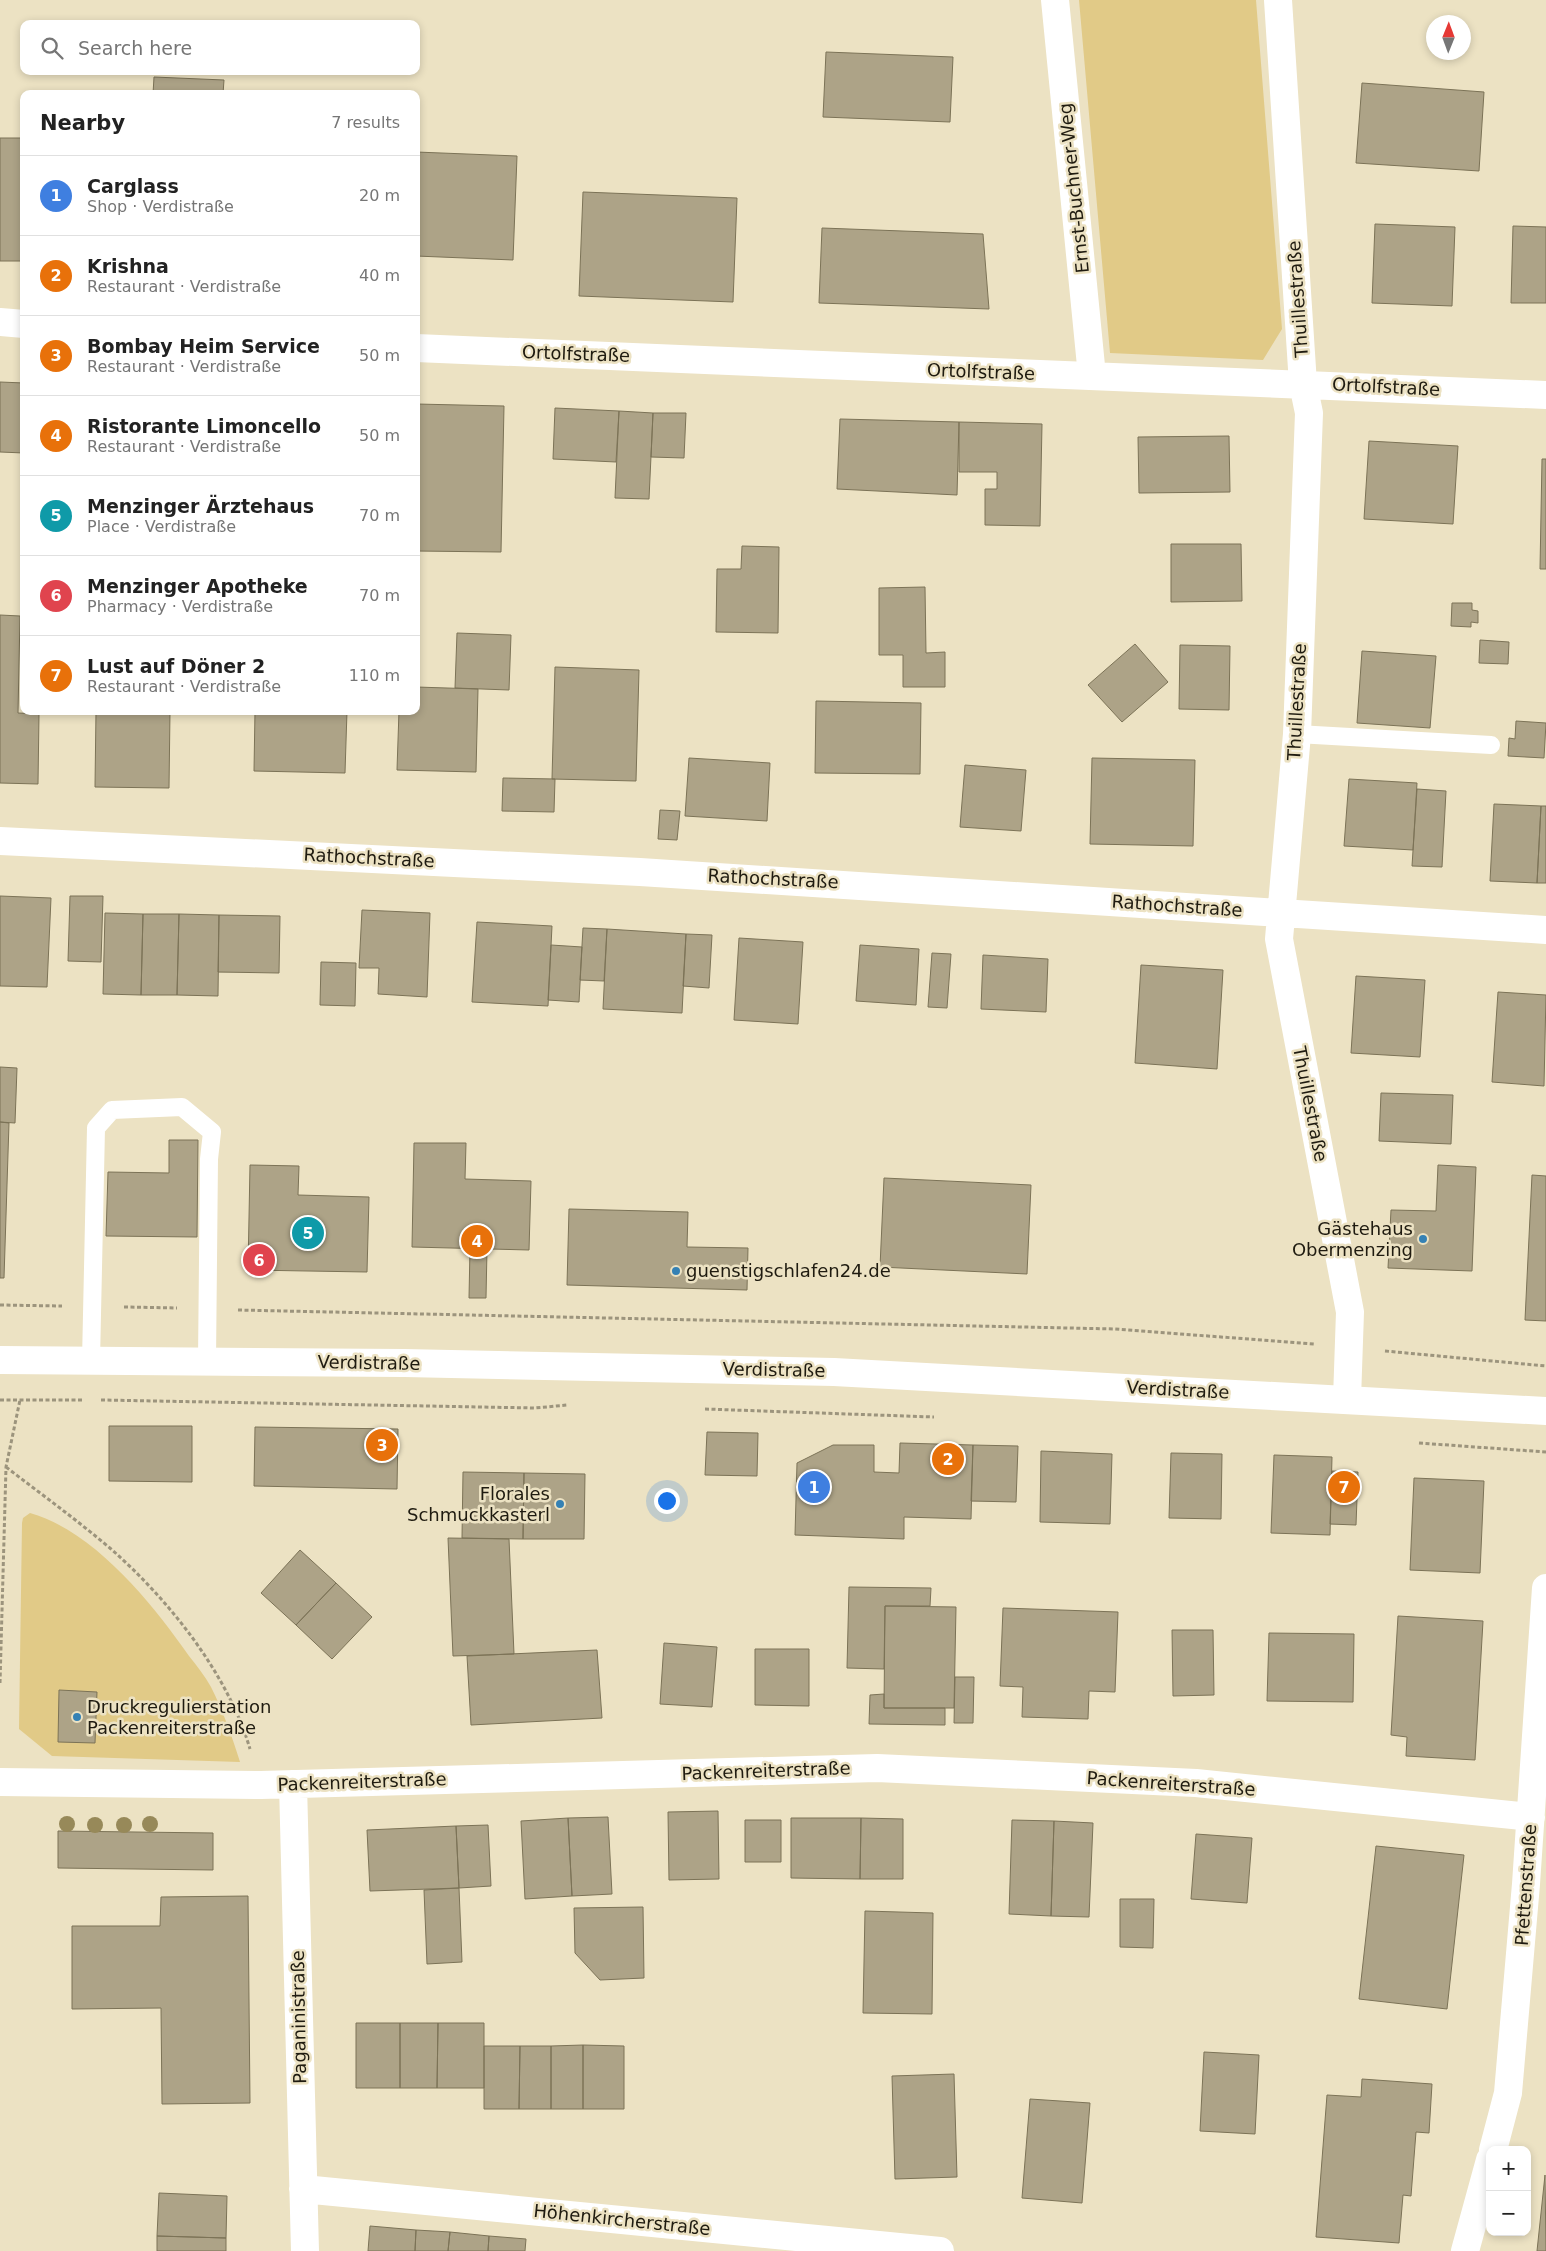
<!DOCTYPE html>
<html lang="en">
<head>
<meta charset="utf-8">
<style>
  :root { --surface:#fff; --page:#f6f6f6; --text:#222; --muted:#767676; --line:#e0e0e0; --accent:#111827 }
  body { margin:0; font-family:"DejaVu Sans",sans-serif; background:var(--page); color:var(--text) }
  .controls { position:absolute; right:15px; bottom:15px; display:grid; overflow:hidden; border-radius:10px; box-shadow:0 2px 8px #0003 }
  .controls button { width:45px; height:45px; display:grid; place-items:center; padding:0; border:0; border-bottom:1px solid var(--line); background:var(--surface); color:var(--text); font:25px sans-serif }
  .compass { position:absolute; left:1426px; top:15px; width:45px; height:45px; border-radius:50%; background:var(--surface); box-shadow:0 2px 8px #0003; rotate:1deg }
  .you { position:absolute; left:666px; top:1500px; width:18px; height:18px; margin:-12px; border:4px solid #fff; border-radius:50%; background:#1a73e8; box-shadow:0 0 0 8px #1a73e833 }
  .badge { display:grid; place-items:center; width:32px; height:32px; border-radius:50%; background:var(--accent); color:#fff; font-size:16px; font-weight:700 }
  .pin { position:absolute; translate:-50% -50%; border:2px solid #fff; box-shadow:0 1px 5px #0006 }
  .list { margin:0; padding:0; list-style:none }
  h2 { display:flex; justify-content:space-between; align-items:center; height:65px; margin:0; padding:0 20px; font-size:21px }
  h2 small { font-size:16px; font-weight:400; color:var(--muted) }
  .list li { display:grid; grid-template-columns:32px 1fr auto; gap:15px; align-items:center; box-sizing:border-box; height:80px; padding:0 20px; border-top:1px solid var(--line) }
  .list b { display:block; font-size:19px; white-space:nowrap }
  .list p { margin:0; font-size:16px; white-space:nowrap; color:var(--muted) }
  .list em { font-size:16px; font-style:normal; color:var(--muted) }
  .icon { flex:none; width:28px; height:28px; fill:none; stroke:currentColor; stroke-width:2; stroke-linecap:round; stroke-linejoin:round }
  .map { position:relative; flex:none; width:1546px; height:2251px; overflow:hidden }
  .search { position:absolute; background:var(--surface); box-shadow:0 2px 8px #0003; left:20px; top:20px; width:400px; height:55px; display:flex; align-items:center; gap:12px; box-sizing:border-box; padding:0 18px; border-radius:10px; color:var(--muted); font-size:19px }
  .panel { position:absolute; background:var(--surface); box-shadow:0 2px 8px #0003; left:20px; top:90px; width:400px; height:625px; border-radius:10px }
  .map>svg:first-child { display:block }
  .green { fill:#e1ca87 }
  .building { fill:#ada387; stroke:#7c7357 }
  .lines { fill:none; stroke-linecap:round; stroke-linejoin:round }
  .path { stroke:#9c947d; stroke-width:3; stroke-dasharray:4 2.5; stroke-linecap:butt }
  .service { stroke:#fff; stroke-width:18 }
  .minor { stroke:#fff; stroke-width:28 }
  .primary { stroke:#fff; stroke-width:28 }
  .tree { fill:#978959 }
  .poi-dot { fill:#3581b4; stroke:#ece2c3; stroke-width:2 }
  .labels { text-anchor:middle; stroke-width:5; stroke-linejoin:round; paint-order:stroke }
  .street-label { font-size:18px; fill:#1f1b10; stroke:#ece2c3 }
  .poi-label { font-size:18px; fill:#1f1b10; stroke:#ece2c3; text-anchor:end }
</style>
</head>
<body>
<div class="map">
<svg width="1546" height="2251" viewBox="0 0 1546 2251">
  <rect width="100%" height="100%" fill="#ece2c3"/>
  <path class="green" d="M1079,0H1256L1282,329L1263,360L1110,353Z
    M30,1513C94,1531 152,1603 189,1656C197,1666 205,1676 211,1687C223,1711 232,1736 240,1762L52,1756L19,1729L22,1523L23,1518Z"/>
  <path class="building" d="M826,52L953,57L950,122L823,117Z
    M154,77L224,80L223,94H153Z
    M1362,83L1484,92L1479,171L1356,163Z
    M0,138H24V261H0Z
    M416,152L517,156L513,260L416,256Z
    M583,192L737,198L733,302L579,296Z
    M1375,224L1455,227L1452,306L1372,303Z
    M1513,226L1546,227V303H1511Z
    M822,228L983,234L989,309L819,303Z
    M0,382L24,383V453L0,452Z
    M416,404L504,406L501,552L416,551Z
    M555,408L619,411L616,462L553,459Z
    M619,411L653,413L649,499L615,498Z
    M653,413H686L684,458L651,457Z
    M840,419L959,422L957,495L837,489Z
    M959,422L1042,424L1040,526L985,525V489H997V472H959Z
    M1229,436L1230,492L1139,493L1138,437Z
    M1369,441L1458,446L1453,524L1364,519Z
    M1542,459H1546V569H1540Z
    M1171,544H1241L1242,601L1171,602Z
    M742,546L779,547L778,633L716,632L717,569H741Z
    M925,587L926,653L945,652V687H903V655H879V588Z
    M1452,603H1472V610L1478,611V623L1471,622V627L1451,626Z
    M0,615L20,616L18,713L39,714L38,784L0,783Z
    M457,633L511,635L509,690L455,688Z
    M1480,640L1509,642L1508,664L1479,663Z
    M1135,644L1168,682L1122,722L1088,685Z
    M1180,645L1230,646L1229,710L1179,709Z
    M1362,651L1436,656L1430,728L1357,723Z
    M555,667L639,670L636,781L552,779Z
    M416,687L478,689L476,772L397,770L399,711H416Z
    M816,701L921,703L920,774L815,773Z
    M96,711H170L169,788L95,787Z
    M255,711H347L345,773L254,771Z
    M1516,721L1546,723L1544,758L1508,756L1509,738L1515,739Z
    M689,758L770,763L767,821L685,816Z
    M1092,758L1195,760L1193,846L1090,844Z
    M965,765L1026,770L1021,831L960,827Z
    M503,778L555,779L554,812L502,811Z
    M1349,779L1417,783L1413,850L1344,846Z
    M1417,789L1446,791L1442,867L1412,866Z
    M1494,804L1541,806L1537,883L1490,881Z
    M1541,806H1546V883H1537Z
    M660,810L680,811L677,840L658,839Z
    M0,896L51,898L47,987L0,986Z
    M70,896H103L101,962L68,961Z
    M362,910L430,913L427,997L378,994L379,968H359Z
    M105,913L143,914L141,995L103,994Z
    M143,914H179L177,995H141Z
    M179,914L219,915L218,996L177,995Z
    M219,915L280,916L279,973L218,972Z
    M477,922L552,926L548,1006L472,1002Z
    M583,928L607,929L604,981L580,980Z
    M607,929L686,934L682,1013L603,1009Z
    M686,934L712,935L709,988L683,986Z
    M739,938L803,942L798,1024L734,1020Z
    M551,945L582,947L579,1002L548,1000Z
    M860,945L919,949L916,1005L856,1001Z
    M932,953L951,954L947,1008L928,1007Z
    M983,955L1048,959L1046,1012L981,1009Z
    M321,962L356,963L355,1006L320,1005Z
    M1141,965L1223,970L1217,1069L1135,1063Z
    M1356,976L1425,980L1420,1057L1351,1053Z
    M1498,992L1546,995L1544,1086L1492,1082Z
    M0,1067L17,1068L15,1123L0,1122Z
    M1381,1093L1453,1095L1451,1144L1379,1141Z
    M0,1122L9,1123L4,1278H0Z
    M169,1140H198L197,1237L106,1236L108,1172L169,1173Z
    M414,1143H466L465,1179L531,1181L529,1250L412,1247Z
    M250,1165L299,1166L298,1195L369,1197L367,1272L248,1270Z
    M1438,1165L1476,1167L1472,1271L1388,1268L1391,1210L1436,1211Z
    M1532,1175L1546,1176V1321L1525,1320Z
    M884,1178L1031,1185L1027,1274L880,1267Z
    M569,1209L688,1212L687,1247L748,1248L747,1290L567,1285Z
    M470,1249H487L486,1298H469Z
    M109,1426H192V1482L109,1481Z
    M255,1427L398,1429L397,1489L254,1486Z
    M707,1432L758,1433L757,1476L705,1475Z
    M900,1443L973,1445L971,1519L904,1517V1539L795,1535L797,1463L833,1445H874V1472L899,1473Z
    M973,1445L1018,1446L1016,1502L971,1501Z
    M1041,1451L1112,1454L1110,1524L1040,1522Z
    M1171,1453L1222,1454L1221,1519L1169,1518Z
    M1274,1455L1332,1457L1330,1535L1271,1533Z
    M1332,1471L1358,1472L1356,1525L1330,1524Z
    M463,1472L524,1473L523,1539L462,1538Z
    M524,1473L585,1474L584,1539H523Z
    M1414,1478L1484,1481L1480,1573L1410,1570Z
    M448,1538L509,1539L514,1654L453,1656Z
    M300,1550L336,1583L296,1625L261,1593Z
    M336,1583L372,1617L332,1659L296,1625Z
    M849,1587L931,1588L930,1606H885L884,1669L847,1668Z
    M885,1606L956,1607L954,1708H884Z
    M1003,1608L1118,1612L1115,1692L1089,1691L1088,1719L1022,1717L1023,1687L1000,1686Z
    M1398,1616L1483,1621L1475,1760L1406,1756L1407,1737L1391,1735Z
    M1172,1630H1213L1214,1695L1173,1696Z
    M1269,1633L1354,1634L1353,1702L1267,1701Z
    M664,1643L717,1647L712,1707L660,1704Z
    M755,1649H809V1706L755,1705Z
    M597,1650L602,1718L471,1725L467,1656Z
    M955,1677H974L973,1723H954Z
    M59,1690L97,1692L95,1743L58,1742Z
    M884,1694V1708H945V1725L869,1724L870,1695Z
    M718,1811L719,1879L669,1880L668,1812Z
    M608,1817L612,1894L572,1896L568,1818Z
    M568,1818L572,1896L525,1899L521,1821Z
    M791,1818H861L860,1879L791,1878Z
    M861,1818L903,1819V1879H860Z
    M745,1820H781V1862H745Z
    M1012,1820L1054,1821L1051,1916L1009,1914Z
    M1054,1821L1093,1823L1089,1917L1051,1916Z
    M488,1825L491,1886L459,1888L456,1826Z
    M456,1826L459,1888L370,1891L367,1830Z
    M58,1831L213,1833V1870L58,1868Z
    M1196,1834L1252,1838L1247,1903L1191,1899Z
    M1376,1846L1464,1855L1447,2009L1359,1999Z
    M459,1888L462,1962L427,1964L424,1890Z
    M248,1896L250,2103L162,2104L161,2008L72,2009V1926H160L161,1897Z
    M1120,1899H1154L1153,1948L1120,1947Z
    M643,1907L644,1978L600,1980L575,1953L574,1908Z
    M865,1911L933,1913L932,2014L863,2013Z
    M356,2023H400V2088H356Z
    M400,2023H438L437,2088H400Z
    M438,2023H484V2088H437Z
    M583,2045V2109H551V2046Z
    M583,2045L624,2046V2109H583Z
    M484,2046H520L519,2109H484Z
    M520,2046H551V2109H519Z
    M1204,2052L1259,2055L1255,2134L1200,2131Z
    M954,2074L957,2177L895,2179L892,2076Z
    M1362,2079L1432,2084L1429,2133L1416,2132L1411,2196L1403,2195L1399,2243L1316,2237L1327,2095L1361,2097Z
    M1030,2099L1090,2103L1082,2203L1022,2198Z
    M1545,2175L1546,2251H1537Z
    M159,2193L227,2196L226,2238L157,2236Z
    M370,2226L416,2230L415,2251H368Z
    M416,2230L450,2232L448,2251H415Z
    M450,2232L489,2236L488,2251H448Z
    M157,2236L226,2238V2251H157Z
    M489,2236L526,2239L525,2251H488Z"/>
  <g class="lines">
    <path class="path" d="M0,1305L62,1306
      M124,1307L177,1308
      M238,1310L1115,1329L1314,1344
      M1385,1351L1546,1366
      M0,1400H84
      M101,1400L535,1408L567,1405
      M705,1409L934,1417
      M1419,1443L1546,1452
      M6,1467C41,1494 77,1520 111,1549C169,1600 228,1674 250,1749
      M0,1683L6,1467L20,1400"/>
    <path class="service" d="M1297,734L1491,745
      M91,1361L96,1128L112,1110L182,1107L212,1132L209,1159L207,1361"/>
    <path class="minor" d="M1055,0L1092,376
      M1278,0L1303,384L1309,413L1297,734L1279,939L1350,1312L1347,1399
      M0,322L24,324
      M416,348L1546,395
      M0,841L640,872L1546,930
      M0,1782L261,1785L877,1768L1196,1783L1531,1817
      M293,1784L305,2251
      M1493,2150L1508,2093L1526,1884L1546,1588
      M303,2189L940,2251
      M1465,2251L1490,2160"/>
    <path class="primary" d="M0,1360L404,1363L834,1372L1546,1411"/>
  </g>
  <g class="tree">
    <circle cx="67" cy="1824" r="8"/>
    <circle cx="150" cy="1824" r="8"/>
    <circle cx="95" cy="1825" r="8"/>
    <circle cx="124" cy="1825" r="8"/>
  </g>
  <g class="poi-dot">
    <circle cx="1423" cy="1239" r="5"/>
    <circle cx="676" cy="1271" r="5"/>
    <circle cx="560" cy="1504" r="5"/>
    <circle cx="77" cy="1717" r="5"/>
  </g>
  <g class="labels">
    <g class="street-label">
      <text transform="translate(1074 188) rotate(-96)" y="6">Ernst-Buchner-Weg</text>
      <text transform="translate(1298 299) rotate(-94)" y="6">Thuillestraße</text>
      <text transform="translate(576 354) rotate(2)" y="6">Ortolfstraße</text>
      <text transform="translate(981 372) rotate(2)" y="6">Ortolfstraße</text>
      <text transform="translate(1386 387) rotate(3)" y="6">Ortolfstraße</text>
      <text transform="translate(1297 702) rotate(-87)" y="6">Thuillestraße</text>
      <text transform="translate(369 858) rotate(3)" y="6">Rathochstraße</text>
      <text transform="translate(773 879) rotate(3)" y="6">Rathochstraße</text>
      <text transform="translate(1177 906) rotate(4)" y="6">Rathochstraße</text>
      <text transform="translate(1310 1104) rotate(79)" y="6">Thuillestraße</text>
      <text transform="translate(369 1363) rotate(1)" y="6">Verdistraße</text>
      <text transform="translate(774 1370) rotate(1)" y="6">Verdistraße</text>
      <text transform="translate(1178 1390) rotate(3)" y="6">Verdistraße</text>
      <text transform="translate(766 1771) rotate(-2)" y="6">Packenreiterstraße</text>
      <text transform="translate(362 1782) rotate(-2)" y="6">Packenreiterstraße</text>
      <text transform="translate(1171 1784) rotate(4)" y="6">Packenreiterstraße</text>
      <text transform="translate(1526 1885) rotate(-86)" y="6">Pfettenstraße</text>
      <text transform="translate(299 2017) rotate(-91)" y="6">Paganinistraße</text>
      <text transform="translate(622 2220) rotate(6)" y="6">Höhenkircherstraße</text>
    </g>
    <g class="poi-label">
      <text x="1413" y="1235">Gästehaus<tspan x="1413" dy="21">Obermenzing</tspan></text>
      <text x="686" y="1277" text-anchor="start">guenstigschlafen24.de</text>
      <text x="550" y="1500">Florales<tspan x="550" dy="21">Schmuckkasterl</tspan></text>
      <text x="87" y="1713" text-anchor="start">Druckregulierstation<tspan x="87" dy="21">Packenreiterstraße</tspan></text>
    </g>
  </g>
</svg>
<div class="controls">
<button>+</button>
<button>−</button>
</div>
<svg class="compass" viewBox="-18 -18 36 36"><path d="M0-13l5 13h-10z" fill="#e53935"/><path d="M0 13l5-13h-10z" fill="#767676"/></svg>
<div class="you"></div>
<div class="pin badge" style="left:814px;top:1487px;background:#3f7fe0">1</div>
<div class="pin badge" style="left:948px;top:1459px;background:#e8710a">2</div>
<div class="pin badge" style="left:382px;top:1445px;background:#e8710a">3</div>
<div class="pin badge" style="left:477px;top:1241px;background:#e8710a">4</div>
<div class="pin badge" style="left:308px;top:1233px;background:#0f9aa8">5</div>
<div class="pin badge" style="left:259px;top:1260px;background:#e0444e">6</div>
<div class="pin badge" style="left:1344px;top:1487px;background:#e8710a">7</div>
<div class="search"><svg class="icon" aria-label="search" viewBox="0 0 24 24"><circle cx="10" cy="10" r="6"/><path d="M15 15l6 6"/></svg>Search here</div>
<section class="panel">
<h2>Nearby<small>7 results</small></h2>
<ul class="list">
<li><span class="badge" style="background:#3f7fe0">1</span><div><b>Carglass</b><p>Shop · Verdistraße</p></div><em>20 m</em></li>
<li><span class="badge" style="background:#e8710a">2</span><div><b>Krishna</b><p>Restaurant · Verdistraße</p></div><em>40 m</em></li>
<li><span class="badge" style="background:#e8710a">3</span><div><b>Bombay Heim Service</b><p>Restaurant · Verdistraße</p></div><em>50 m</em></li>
<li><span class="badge" style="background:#e8710a">4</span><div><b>Ristorante Limoncello</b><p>Restaurant · Verdistraße</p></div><em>50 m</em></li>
<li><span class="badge" style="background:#0f9aa8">5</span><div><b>Menzinger Ärztehaus</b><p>Place · Verdistraße</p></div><em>70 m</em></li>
<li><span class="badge" style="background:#e0444e">6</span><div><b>Menzinger Apotheke</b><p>Pharmacy · Verdistraße</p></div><em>70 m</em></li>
<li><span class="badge" style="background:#e8710a">7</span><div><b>Lust auf Döner 2</b><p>Restaurant · Verdistraße</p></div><em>110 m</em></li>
</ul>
</section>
</div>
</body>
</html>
